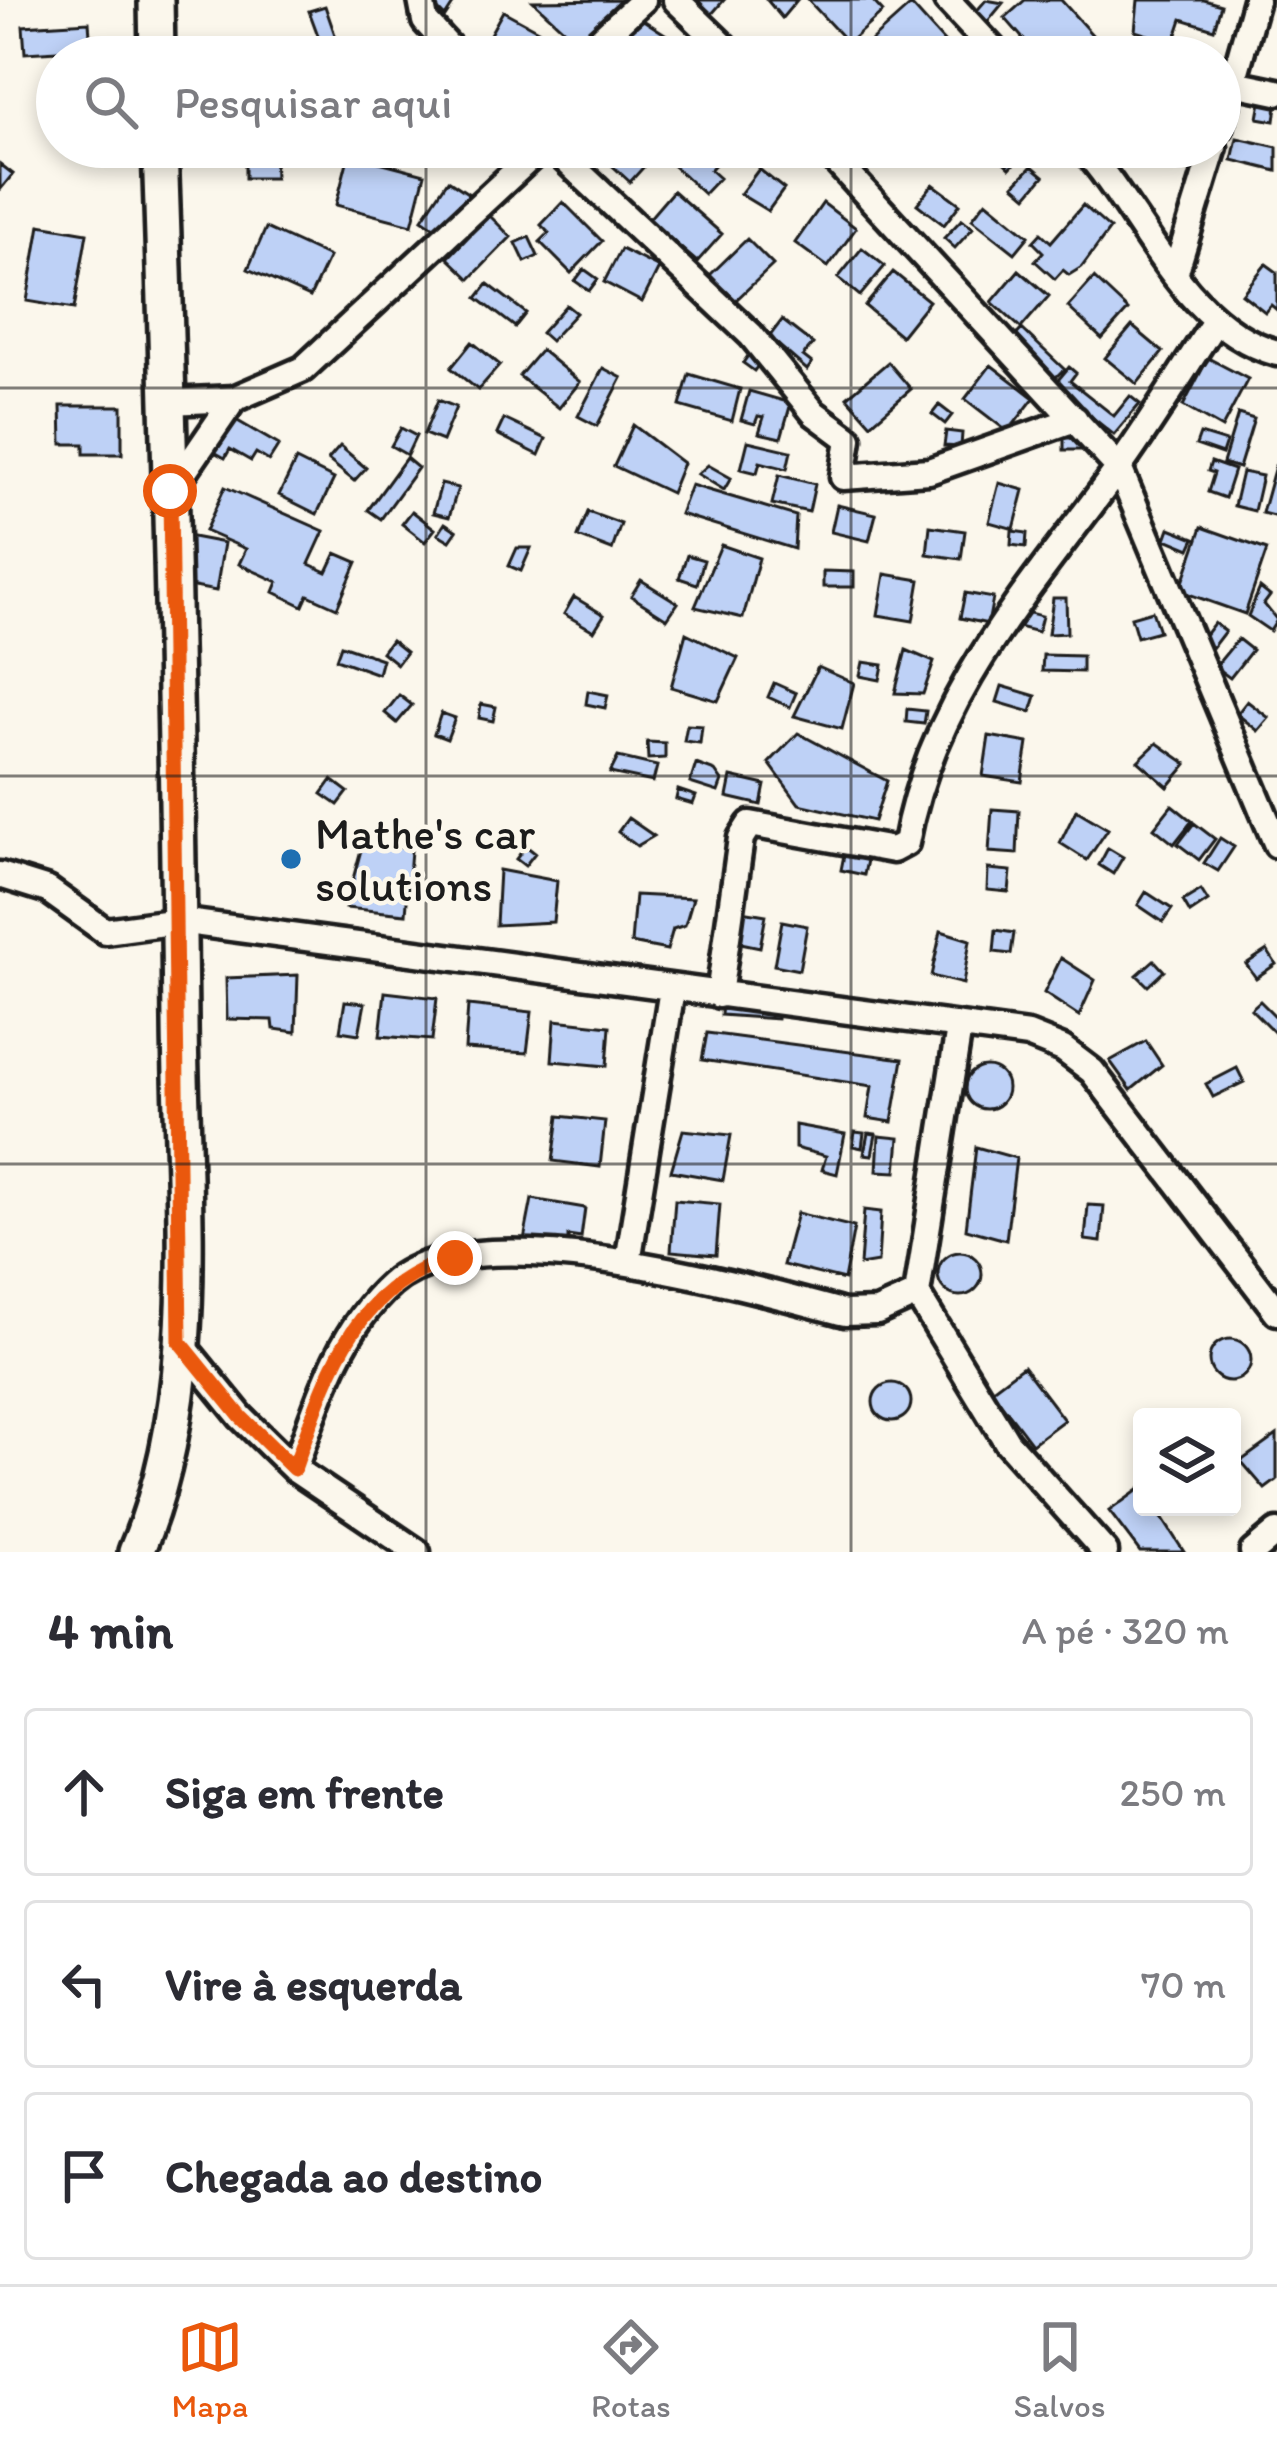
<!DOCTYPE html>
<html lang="pt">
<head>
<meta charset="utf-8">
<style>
  :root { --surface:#fff; --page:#f2f2f3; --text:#2b2b33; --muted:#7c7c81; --line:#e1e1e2; --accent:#ea580c }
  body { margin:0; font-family:Itim,sans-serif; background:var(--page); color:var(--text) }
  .controls { position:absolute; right:36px; bottom:36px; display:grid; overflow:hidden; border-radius:12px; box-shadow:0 6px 18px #0003 }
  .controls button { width:108px; height:108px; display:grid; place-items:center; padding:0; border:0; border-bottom:3px solid var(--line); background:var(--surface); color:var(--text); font:60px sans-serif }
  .stop { position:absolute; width:36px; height:36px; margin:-27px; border:9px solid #ea580c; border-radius:50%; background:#fff }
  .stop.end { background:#ea580c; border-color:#fff; box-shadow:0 3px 12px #0008 }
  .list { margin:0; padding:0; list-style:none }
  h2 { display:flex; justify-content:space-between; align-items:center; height:156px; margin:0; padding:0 48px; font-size:51px }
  h2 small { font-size:39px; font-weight:400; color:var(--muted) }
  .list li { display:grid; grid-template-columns:78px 1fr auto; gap:36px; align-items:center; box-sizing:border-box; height:168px; margin:0 24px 24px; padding:0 24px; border:3px solid var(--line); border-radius:12px }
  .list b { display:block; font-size:45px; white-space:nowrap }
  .list em { font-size:39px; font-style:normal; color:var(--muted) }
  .icon { flex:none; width:66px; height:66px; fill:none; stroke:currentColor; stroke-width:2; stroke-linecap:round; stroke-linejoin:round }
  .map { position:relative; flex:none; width:1277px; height:1552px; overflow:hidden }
  .search { position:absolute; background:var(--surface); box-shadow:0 6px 18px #0003; left:36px; right:36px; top:36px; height:132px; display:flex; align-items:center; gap:30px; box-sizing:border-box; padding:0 42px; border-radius:66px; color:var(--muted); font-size:45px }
  .sheet { height:732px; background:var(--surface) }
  nav { display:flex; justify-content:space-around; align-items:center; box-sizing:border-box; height:168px; border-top:3px solid var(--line); background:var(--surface); font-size:33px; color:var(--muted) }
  nav a { display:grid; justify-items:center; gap:6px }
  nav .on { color:var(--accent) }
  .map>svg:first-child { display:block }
  .building { fill:#bed1f6; stroke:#1c1c1c; stroke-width:3 }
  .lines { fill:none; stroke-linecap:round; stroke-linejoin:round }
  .street-casing { stroke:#1c1c1c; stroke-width:33 }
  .secondary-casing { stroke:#1c1c1c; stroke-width:42 }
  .street { stroke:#fbf7ec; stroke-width:24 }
  .secondary { stroke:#fbf7ec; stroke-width:33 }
  .route { stroke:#ea580c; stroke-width:15 }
  .grid { fill:none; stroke:#1c1c1c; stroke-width:3; stroke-opacity:0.55 }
  .poi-dot { fill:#1f6fb2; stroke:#fbf7ec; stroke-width:4.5 }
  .labels { text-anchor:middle; stroke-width:9; stroke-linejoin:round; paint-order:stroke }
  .poi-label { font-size:45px; fill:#1c1c1c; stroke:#fbf7ec; text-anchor:start }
</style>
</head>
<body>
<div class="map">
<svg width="1277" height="1552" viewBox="0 0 1277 1552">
  <rect width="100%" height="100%" fill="#fbf7ec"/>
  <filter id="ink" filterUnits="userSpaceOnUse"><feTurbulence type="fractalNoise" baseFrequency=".00833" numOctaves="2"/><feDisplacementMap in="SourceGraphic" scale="24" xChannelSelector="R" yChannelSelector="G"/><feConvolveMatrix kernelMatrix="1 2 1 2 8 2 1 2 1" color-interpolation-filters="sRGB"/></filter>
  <g filter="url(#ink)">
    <path class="building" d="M428,0H456L445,17Z
      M622,0L625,3L584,48L533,1Z
      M692,0H724L710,16Z
      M767,0H797L782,18Z
      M808,0H872L883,12L848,43Z
      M986,0L1003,3L985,25L973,15Z
      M1025,0H1061L1112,57H1039L1005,18Z
      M1138,0H1204L1221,5L1214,29L1182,19L1174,43L1135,31Z
      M911,5L947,45L933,57H887L872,40Z
      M325,6L341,52L326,57L309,11Z
      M503,11L538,30L523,57L480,52Z
      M637,16L668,36L653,57H630L612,43Z
      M89,22L91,49L25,53L23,26Z
      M1261,102L1277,105L1275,121L1258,118Z
      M1237,138L1277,147V171L1232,160Z
      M479,147H507L495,163L477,150Z
      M592,147H659L661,148L630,182Z
      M677,147H731L710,170L719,178L704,194L666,159Z
      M1020,147L1025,152L1010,168L990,149Z
      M245,152H274L275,178H245Z
      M349,154L425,174L412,225L336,205Z
      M0,164L13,174L0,190Z
      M1032,166L1044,176L1027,196L1014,185Z
      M759,169L784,189L768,211L740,194Z
      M448,180L469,194L443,233L422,219Z
      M933,184L960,204L944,225L917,204Z
      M673,191L722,234L697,262L648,220Z
      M986,201L1029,236L1015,253L972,219Z
      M563,202L602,241L571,273L540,242L549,233L541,225Z
      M823,203L856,228L828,267L795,243Z
      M1083,205L1110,229L1082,267L1069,275L1063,270L1055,279L1035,261L1043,252L1033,242L1041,233L1051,242Z
      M489,215L511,237L470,279L448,258Z
      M962,219L973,228L955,248L944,238Z
      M40,225L87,233L74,309L27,301Z
      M266,228L329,257L310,297L248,269Z
      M529,237L538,256L525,262L516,243Z
      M747,239L773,265L735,301L710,275Z
      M862,248L885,266L860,296L838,278Z
      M621,249L659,268L642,302L604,282Z
      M1266,264L1277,272V310L1271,305L1265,312L1242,294Z
      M584,269L598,279L589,291L575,281Z
      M1019,270L1049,296L1021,328L992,302Z
      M893,272L929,301L901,336L865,306Z
      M1094,278L1128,310L1102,339L1068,307Z
      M488,284L526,313L515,327L477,298Z
      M566,305L576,313L550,341L541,333Z
      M782,320L813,344L803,356L812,363L807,370L769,337Z
      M1132,326L1163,352L1137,384L1105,358Z
      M1022,329L1064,369L1053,380L1012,340Z
      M472,342L500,365L478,390L451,368Z
      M541,350L580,382L559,408L519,376Z
      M750,353L761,361L754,371L743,363Z
      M1208,358L1248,379L1222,428L1183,406Z
      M888,362L911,389L871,424L847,397Z
      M991,365L1034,398L1008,432L965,399Z
      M1069,367L1076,373L1070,381L1114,416L1130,396L1140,404L1114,435L1053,386Z
      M603,368L622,378L597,426L578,416Z
      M689,374L740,389L732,421L680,406Z
      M749,391L791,403L781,438L759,433L764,417L758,416L755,424L741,420Z
      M438,400L456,407L442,441L424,434Z
      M939,405L952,415L945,424L932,414Z
      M61,406H122V454H84V444H62Z
      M1238,414L1254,419L1239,468L1223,463Z
      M229,416L279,445L269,461L256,453L251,461L230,449L225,458L209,449Z
      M504,419L546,439L539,455L497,434Z
      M633,425L683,463L671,493L614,466Z
      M401,428L416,436L407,455L391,446Z
      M946,431L962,433L961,447L944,446Z
      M1200,434L1226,442L1222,454L1196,445Z
      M1064,438H1087V450H1064Z
      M748,441L791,451L787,469L760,462L757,473L741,469Z
      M340,446L366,468L354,481L328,460Z
      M406,458L418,468L381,519L368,510Z
      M296,460L334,479L317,514L279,495Z
      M1211,462L1234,470L1225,498L1208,492L1214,473L1208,471Z
      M708,465L731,478L724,490L698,474Z
      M1275,466L1277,467V517L1262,513Z
      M1242,472L1262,476L1254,511L1234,506Z
      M779,475L815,484L809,512L772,504Z
      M999,483L1024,490L1014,529L989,522Z
      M441,484L458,488L449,517L433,513Z
      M691,485L796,516L794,549L680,514Z
      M225,487L324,531L309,564L327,572L336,553L357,562L337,608L308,595L303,606L274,592L278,582L239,564L246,549L205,531Z
      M837,505L876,514L869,541L831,532Z
      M412,511L435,529L425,542L402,524Z
      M588,512L621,524L612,550L578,537Z
      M445,523L457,531L450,541L438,534Z
      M930,526L965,531L961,559L927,554Z
      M1202,527L1267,550L1245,614L1180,591Z
      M1170,528L1195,538L1190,549L1166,539Z
      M1012,531L1027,533L1026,547L1011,545Z
      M182,535L224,543L216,591L173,583Z
      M721,545L759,558L743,618L695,607Z
      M517,548H531L521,571L509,566Z
      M687,555L704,560L697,584L679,578Z
      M823,571L854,572V587H823Z
      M885,574L920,580L913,621L878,615Z
      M641,580L678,603L667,619L631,596Z
      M1260,588L1270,596L1264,604L1277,620L1270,631L1248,616Z
      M965,593L993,598L988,624L960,618Z
      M574,597L604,615L594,631L564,614Z
      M1053,598H1066L1067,633L1048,634Z
      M1022,611L1042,616L1038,632L1018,627Z
      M1152,611L1159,631L1137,637L1131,617Z
      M1214,623L1225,631L1209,652L1198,644Z
      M686,633L738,658L718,701L671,687Z
      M1238,639L1252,650L1230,678L1215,667Z
      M391,640L406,652L397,664L382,652Z
      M341,645L382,659L378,674L336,659Z
      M906,650L934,662L923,694L895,693Z
      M1043,655L1082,656V672L1042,671Z
      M863,662L883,665L880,680L860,676Z
      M818,667L854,683L842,729L794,716Z
      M774,683L796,693L790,707L768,697Z
      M1002,686L1036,696L1031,712L997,702Z
      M588,691L608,695L605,708L586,704Z
      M399,695L412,705L397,723L385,713Z
      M1247,701L1269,718L1258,731L1237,714Z
      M481,704L496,707L493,721L479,718Z
      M907,709L926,711L924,724L906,722Z
      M441,713L455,718L447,739L434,734Z
      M687,725L702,726L700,743L684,741Z
      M798,733L887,781L874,821L799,804L769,763Z
      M989,736L1028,743L1022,782L983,776Z
      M647,742L665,743V758L648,759Z
      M1157,743L1187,764L1168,787L1138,761Z
      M618,757L657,766L653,782L610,773Z
      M696,764L715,771L722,781L718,792L690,783Z
      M731,777L765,785L761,805L727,797Z
      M332,780L348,792L338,805L322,794Z
      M678,790L696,796L693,804L676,799Z
      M1172,805L1192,821L1174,844L1154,828Z
      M992,809L1019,811L1017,854L989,852Z
      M1076,810L1108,829L1087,860L1060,843Z
      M628,818L654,836L637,846L618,832Z
      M1194,823L1215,839L1199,860L1178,844Z
      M1220,838L1234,847L1218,871L1204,863Z
      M364,839L411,850L406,914L345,908Z
      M526,846L535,853L525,866L516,859Z
      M1108,848L1123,857L1113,874L1099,865Z
      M845,850L868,855L864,875L841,870Z
      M988,869L1011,871L1009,892L987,890Z
      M499,870L557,881L553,922L496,925Z
      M1201,890L1208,901L1190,913L1183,901Z
      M1146,892L1172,909L1163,922L1138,905Z
      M635,895L693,898L685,925L673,929L667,950L631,943Z
      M742,911L766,915L760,947L736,942Z
      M782,921L807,926L799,970L774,965Z
      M996,930L1014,933L1011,954L994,952Z
      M941,931L970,940L963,984L931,976Z
      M1267,950L1276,964L1256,978L1246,964Z
      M1061,958L1095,980L1079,1016L1044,993Z
      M1154,960L1164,971L1148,986L1137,975Z
      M298,975L296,1032L274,1029L273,1020L227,1019L226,978Z
      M385,992L437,998L432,1040L380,1036Z
      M345,1001L365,1003L359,1034L340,1031Z
      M1260,1001L1277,1018L1274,1032L1251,1009Z
      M722,1003L778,1007L777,1019L721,1015Z
      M468,1005L532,1012L527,1053L465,1049Z
      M555,1020L610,1026L607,1066L552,1061Z
      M707,1033L903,1059L892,1122L867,1118L872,1086L702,1060Z
      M1146,1041L1162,1065L1131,1090L1110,1061Z
      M965 1088a21 21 0 1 1 42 0a21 21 0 1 1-42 0Z
      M1237,1068L1244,1082L1213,1097L1206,1084Z
      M559,1116L605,1121L600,1167L553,1161Z
      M795,1125L845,1134L837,1174L822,1170L826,1156L795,1148Z
      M683,1130L731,1135L723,1180L671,1171Z
      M855,1132L864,1133L862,1148L853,1146Z
      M868,1133L876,1134L872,1155L864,1154Z
      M879,1136L899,1138L896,1172L877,1171Z
      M976,1147L1016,1158L1006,1240L966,1229Z
      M532,1199L585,1208L581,1238L568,1236V1247L524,1240Z
      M675,1200L720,1204L716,1255L671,1251Z
      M1088,1205L1104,1206L1101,1242L1085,1240Z
      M864,1210L881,1212L878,1262L860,1265Z
      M797,1213L854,1227L844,1280L783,1265Z
      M938 1274a22 22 0 1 1 44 0a22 22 0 1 1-44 0Z
      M1209 1360a21 21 0 1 1 42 0a21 21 0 1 1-42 0Z
      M1023,1366L1064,1420L1032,1444L991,1390Z
      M873 1402a19 19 0 1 1 38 0a19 19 0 1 1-38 0Z
      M1277,1435V1480L1265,1489L1241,1461Z
      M1141,1488L1142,1507H1155L1184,1552H1140L1109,1511Z"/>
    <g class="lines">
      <g class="street-casing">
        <path id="street" d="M421,0L425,21L458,57
          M676,0L735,57
          M947,0L1000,57
          M581,57L643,0
          M1234,83L1277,92
          M1220,128L1256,0
          M552,147L751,335L814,413L849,439L843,477L929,471L1075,419
          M823,147L1119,468L1277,845
          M1082,147C1143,214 1183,327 1277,353
          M1175,274L1214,147
          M169,402L234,399L303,369L542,147
          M171,491L234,399
          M0,875L48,890L105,931L179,921L1028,1035L1063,1049L1092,1071L1277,1312
          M719,995L741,838L750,824L893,850L906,843C932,696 1029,590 1115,473C1151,424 1182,371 1216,320
          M959,1028L917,1294L1007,1442L1105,1552
          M628,1262L672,989
          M180,1342L241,1417L294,1469L417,1552
          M294,1469C317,1405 338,1331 391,1284C475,1210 744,1286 845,1313L877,1312L917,1294
          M1253,1552L1277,1532"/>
      </g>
      <g class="secondary-casing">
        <path id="secondary" d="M156,0L157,57
          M136,1552C206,1389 181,1194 180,1021C177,729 170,438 160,147"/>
      </g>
      <use href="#street" class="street"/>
      <use href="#secondary" class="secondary"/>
    </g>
  </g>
  <g class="lines" filter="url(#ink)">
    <path class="route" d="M170,491L180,1342L241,1417L294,1469C326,1379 352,1284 455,1258"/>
  </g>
  <path class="grid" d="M426,0V57M851,0V57M426,147V1552M851,147V1552M0,388H1277M0,776H1277M0,1164H1277"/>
  <circle class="poi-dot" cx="291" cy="859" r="12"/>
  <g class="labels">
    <g class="poi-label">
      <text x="315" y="849">Mathe's car<tspan x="315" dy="52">solutions</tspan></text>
    </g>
  </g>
</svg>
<div class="controls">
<button><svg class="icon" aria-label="layers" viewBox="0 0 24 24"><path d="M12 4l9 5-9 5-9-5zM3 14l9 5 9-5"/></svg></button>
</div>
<div class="stop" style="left:170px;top:491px"></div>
<div class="stop end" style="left:455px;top:1258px"></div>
<div class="search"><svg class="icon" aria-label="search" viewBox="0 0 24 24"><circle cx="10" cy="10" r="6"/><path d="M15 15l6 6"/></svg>Pesquisar aqui</div>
</div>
<section class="sheet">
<h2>4 min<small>A pé · 320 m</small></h2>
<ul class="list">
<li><svg class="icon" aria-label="ahead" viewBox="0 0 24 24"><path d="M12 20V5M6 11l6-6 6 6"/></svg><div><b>Siga em frente</b></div><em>250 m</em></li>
<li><svg class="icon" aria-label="left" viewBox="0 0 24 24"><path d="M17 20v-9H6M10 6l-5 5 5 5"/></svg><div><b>Vire à esquerda</b></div><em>70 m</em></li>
<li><svg class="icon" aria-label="arrive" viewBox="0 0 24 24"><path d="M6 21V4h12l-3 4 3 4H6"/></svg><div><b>Chegada ao destino</b></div></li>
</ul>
</section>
<nav>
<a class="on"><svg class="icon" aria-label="map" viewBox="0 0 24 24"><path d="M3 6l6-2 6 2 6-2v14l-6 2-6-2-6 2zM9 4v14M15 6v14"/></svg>Mapa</a>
<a><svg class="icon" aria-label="directions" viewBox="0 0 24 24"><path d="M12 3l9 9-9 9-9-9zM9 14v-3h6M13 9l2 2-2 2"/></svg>Rotas</a>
<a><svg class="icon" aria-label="saved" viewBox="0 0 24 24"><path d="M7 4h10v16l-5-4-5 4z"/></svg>Salvos</a>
</nav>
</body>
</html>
